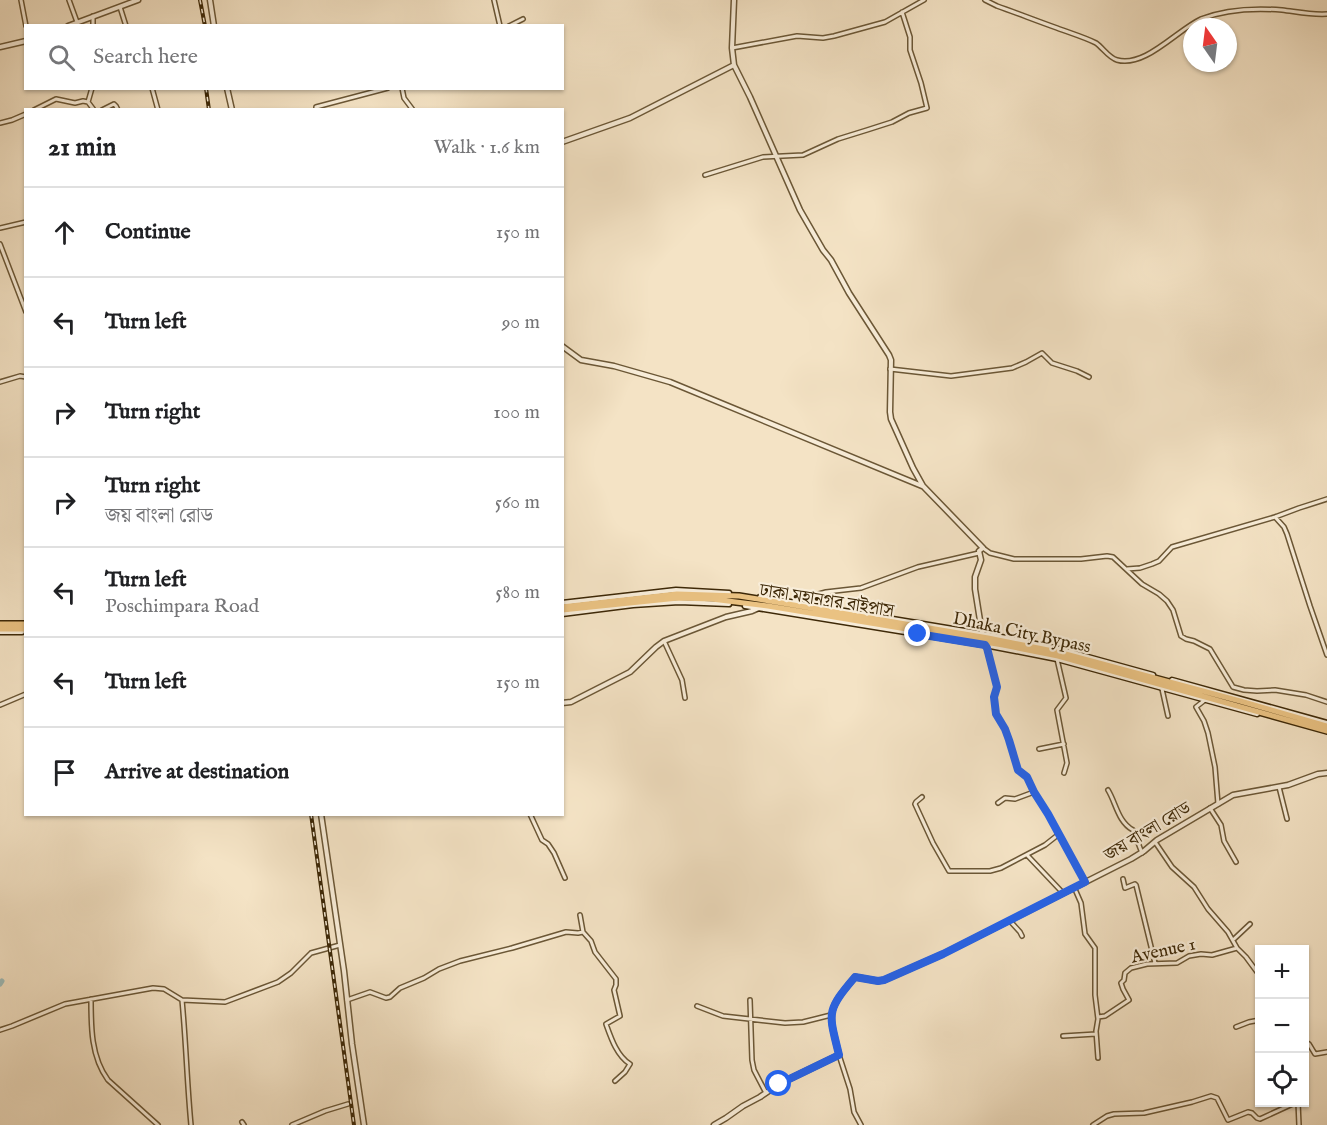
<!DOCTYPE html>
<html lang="en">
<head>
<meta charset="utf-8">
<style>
  :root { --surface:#fff; --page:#f2f2f2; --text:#202124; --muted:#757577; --line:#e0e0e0 }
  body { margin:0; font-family:"IM FELL English","Noto Serif Bengali",serif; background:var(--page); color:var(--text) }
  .controls { position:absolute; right:18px; bottom:18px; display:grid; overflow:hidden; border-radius:0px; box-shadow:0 2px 4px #0004 }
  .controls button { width:54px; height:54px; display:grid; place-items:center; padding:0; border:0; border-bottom:2px solid var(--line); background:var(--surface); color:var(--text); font:30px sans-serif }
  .compass { position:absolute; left:1183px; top:18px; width:54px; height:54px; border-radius:50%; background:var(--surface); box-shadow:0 2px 4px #0004; rotate:346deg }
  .stop { position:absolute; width:18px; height:18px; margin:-14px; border:4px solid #2563eb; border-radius:50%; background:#fff }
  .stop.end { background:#2563eb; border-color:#fff; box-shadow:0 2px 6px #0008 }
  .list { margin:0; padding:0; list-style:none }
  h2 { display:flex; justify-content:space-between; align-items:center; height:78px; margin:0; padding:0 24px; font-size:26px }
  h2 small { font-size:20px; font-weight:400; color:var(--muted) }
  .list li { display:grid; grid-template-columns:39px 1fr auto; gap:18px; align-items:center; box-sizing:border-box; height:90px; padding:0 24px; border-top:2px solid var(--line) }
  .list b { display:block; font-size:22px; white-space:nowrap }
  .list p { margin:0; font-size:20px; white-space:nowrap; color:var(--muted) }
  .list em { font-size:20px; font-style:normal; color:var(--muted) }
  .icon { flex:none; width:33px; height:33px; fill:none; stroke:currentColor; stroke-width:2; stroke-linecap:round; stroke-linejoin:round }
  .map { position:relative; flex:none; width:1327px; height:1125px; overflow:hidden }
  .search { position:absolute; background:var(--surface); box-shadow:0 2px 4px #0004; left:24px; top:24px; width:540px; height:66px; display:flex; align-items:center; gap:15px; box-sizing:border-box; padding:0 21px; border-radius:0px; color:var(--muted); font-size:22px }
  .panel { position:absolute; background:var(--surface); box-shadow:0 2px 4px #0004; left:24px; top:108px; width:540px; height:708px; border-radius:0px }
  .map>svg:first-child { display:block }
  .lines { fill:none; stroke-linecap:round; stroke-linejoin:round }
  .canal { stroke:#9ebdbb; stroke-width:3 }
  .river { stroke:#9ebdbb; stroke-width:5 }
  .minor-casing { stroke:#6b5736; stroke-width:6 }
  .tertiary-casing { stroke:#6b5736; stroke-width:7 }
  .secondary-casing { stroke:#3d2807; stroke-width:7 }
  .trunk-casing { stroke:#3d2807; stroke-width:8 }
  .minor { stroke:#f8edd9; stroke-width:3 }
  .tertiary { stroke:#f8edd9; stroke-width:4 }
  .secondary { stroke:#f8edd9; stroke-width:4 }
  .trunk { stroke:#eac282; stroke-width:5 }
  .rail-casing { stroke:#3d2807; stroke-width:4 }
  .rail { stroke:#f8edd9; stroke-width:1.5; stroke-dasharray:4.5; stroke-linecap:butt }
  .route { stroke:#2563eb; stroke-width:8 }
  .labels { text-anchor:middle; stroke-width:4.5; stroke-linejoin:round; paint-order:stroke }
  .street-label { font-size:18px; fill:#3d2807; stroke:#f8edd9 }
</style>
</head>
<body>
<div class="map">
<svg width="1327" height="1125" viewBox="0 0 1327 1125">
  <rect width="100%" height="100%" fill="#f4e3c5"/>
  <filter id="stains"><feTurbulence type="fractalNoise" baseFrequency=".00333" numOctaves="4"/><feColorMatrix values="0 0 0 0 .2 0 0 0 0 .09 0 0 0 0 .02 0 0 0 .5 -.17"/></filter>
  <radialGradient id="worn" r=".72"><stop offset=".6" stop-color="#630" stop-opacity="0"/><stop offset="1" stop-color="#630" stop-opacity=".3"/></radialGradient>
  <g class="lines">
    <path class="canal" d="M0,984L2,981"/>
    <path class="river" d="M0,984L2,981"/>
    <g class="minor-casing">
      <path id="minor" d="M21,0L26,26
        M69,0L77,22
        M494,0L500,26
        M985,0L997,6C1017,13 1037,21 1057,28C1070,33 1084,37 1096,43C1103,48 1109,58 1117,60C1145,68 1177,30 1201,19C1226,9 1255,8 1282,10C1298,12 1311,15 1327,14
        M120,7L126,26
        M93,16V26
        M509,26L523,19
        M732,48L797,36L823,38L834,36L885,22L924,0
        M152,88L158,110
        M402,88L404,98L413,110
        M88,102L92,88
        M88,102L94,110
        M34,110L56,99L75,103L83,101L88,102
        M102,110L114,104L116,106L118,110
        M316,110V107L388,88
        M0,123L12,120L26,114
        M705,175L763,157L803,155L838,139L867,130L892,122L909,113L927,108L921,83L910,50V37L902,12
        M0,228L26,222
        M0,244L26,312
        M890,369L951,376L1012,368L1026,362L1042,353L1052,363L1077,371L1089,377
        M0,382L20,376L26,377
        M1275,517L1284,527L1287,534L1310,606L1327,655
        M983,548L990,553L1014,559H1081L1107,556L1113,557L1142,584L1159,594L1167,601L1173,610L1181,636L1186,639L1194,641L1210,649L1233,687L1244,690L1257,691L1275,690L1306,695L1327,702
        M1127,569L1140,568L1152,564L1159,561L1172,547L1275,517L1299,508L1327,499
        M794,601L826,592L861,588L918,567L979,553
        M664,641L682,680L685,698
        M986,646L997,687L994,697L996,714L1005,729L1009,740L1018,770L1027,777L1034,792L1048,814L1085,882
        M1057,659L1066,698L1057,710L1067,763L1064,773
        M1162,689L1168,716
        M1205,700L1196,707L1204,721L1208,733L1215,767L1218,804
        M0,705L26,694
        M1039,749L1064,744
        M1279,787L1287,819
        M1108,790C1116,803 1118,822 1133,830L1142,853
        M922,797L916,802L915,804L933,843L949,871H990L1001,868L1045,845L1059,834
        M998,803L1005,798L1015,799L1034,792
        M1210,808L1221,825L1224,841L1236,862
        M530,814L542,840L548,844L554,853L565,878
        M1155,842L1172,867L1194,887L1208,909L1228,932L1237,948L1246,957L1260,976
        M1027,855L1063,893
        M1123,879L1125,888L1135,884L1136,885L1155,963
        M1074,887L1081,903L1085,934L1095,948V995L1098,1019L1096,1031L1098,1058
        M580,915L583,932L591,941L595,952L616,979V985L614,990L620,1016L606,1024C611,1038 617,1056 630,1064L625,1072L615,1081
        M1010,921L1020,932L1022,936
        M1233,940L1250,924
        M91,999C91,1027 91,1057 108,1080L158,1125
        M182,1000C186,1042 187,1083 191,1125
        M347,1000L370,992L386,998L390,997L400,988L424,978L439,969L460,961L512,948L566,932L578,933L583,932
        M750,1000L752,1060L754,1070L766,1093
        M697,1006L723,1016L785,1023L803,1022L831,1015
        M1098,1017L1105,1016L1129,1000L1123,989L1121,983L1124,980L1125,973L1131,968L1147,964L1177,963L1189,956L1201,954L1212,955L1237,948
        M1236,1027L1249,1022L1260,1020
        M0,1030L12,1026L65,1004L153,988L164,989L182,1000L225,1002L278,982L291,973L311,953L340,945
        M1063,1036L1096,1034
        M1304,1041L1309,1044L1315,1054L1327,1052
        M839,1055L850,1089L854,1112L861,1125
        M1298,1102L1299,1125
        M242,1122L244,1125
        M292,1125L325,1111L348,1104
        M1093,1125L1107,1116L1114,1114L1144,1113L1192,1102L1211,1096L1217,1098L1228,1120L1248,1112L1252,1113L1257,1118L1260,1119L1297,1102"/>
    </g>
    <g class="tertiary-casing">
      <path id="tertiary" d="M210,0L214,26
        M734,0L732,48L734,65L750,97L800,210L823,250L831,260L849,293L889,355L891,360L890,412L891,419L913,468L923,486L983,548L979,551L981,560L975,577V589L982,633
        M68,26L138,0
        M0,47L26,41
        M227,88L232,110
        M562,142L630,118L734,65
        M562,346L581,360L614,366L670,382L922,486
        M562,703L571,702L630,672L656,647L664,641L726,617L752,611L759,608
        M321,814L344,971L352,1044L364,1125
        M714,1125L726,1118L743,1106L760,1097L779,1084L839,1055C829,1013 825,1012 855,977L878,981L884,980L943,954L1131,859L1144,851L1157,840L1233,795L1288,785L1318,774L1327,773"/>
    </g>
    <g class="secondary-casing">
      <path id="secondary" d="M760,597L1007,638L1059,649L1153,675
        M562,603L676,590L729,593
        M745,606L985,645L1057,659L1257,714
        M562,614L633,605L679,602L729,604
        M0,632H22
        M1172,680L1327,723"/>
    </g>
    <g class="trunk-casing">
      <path id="trunk" d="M562,607L677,594L739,596L770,601L988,638L1058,652L1240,701L1327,726
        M562,610L678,598L712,599L768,606L1003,645L1058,656L1327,731
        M0,624H26
        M0,629H26"/>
    </g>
    <use href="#minor" class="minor"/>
    <use href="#tertiary" class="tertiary"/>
    <use href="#secondary" class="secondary"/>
    <use href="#trunk" class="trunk"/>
    <g class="rail-casing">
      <path id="rail" d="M200,0L205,26
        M206,88L209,110
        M311,814L354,1125"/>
    </g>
    <use href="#rail" class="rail"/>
  </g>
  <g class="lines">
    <path class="route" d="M779,1084L839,1055C829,1013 825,1012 855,977L878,981L884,980L943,954L1085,882L1048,814L1034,792L1027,777L1018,770L1009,740L1005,729L996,714L994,697L997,687L987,648L985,645L918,634"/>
  </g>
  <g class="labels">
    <g class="street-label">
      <text transform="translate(827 600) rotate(9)" y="6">ঢাকা মহানগর বাইপাস</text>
      <text transform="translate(1022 632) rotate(12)" y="6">Dhaka City Bypass</text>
      <text transform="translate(1147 831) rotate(-31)" y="6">জয় বাংলা রোড</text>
      <text transform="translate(1163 950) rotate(-12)" y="6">Avenue 1</text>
    </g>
  </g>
  <rect width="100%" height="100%" filter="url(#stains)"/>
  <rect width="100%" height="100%" fill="url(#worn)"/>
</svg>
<div class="controls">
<button>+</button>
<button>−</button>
<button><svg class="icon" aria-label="locate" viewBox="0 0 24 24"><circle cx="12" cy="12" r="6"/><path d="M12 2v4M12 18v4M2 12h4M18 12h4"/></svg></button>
</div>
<svg class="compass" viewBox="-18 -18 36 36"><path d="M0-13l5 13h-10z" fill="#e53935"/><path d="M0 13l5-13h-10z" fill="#757577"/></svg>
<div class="stop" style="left:779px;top:1084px"></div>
<div class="stop end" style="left:918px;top:634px"></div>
<div class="search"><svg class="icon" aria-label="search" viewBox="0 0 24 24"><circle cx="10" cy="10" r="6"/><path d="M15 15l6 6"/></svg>Search here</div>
<section class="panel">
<h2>21 min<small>Walk · 1.6 km</small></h2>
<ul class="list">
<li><svg class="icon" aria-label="ahead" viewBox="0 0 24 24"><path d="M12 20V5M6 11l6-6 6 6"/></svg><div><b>Continue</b></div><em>150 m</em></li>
<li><svg class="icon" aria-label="left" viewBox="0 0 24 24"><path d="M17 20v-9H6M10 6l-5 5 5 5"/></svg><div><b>Turn left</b></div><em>90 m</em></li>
<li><svg class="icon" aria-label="right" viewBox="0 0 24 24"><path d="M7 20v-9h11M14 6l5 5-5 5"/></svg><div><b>Turn right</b></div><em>100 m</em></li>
<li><svg class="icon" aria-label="right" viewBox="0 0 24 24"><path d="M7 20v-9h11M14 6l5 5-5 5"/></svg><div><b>Turn right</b><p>জয় বাংলা রোড</p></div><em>560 m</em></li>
<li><svg class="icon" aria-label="left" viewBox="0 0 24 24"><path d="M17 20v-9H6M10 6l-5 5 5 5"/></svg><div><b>Turn left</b><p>Poschimpara Road</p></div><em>580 m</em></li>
<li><svg class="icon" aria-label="left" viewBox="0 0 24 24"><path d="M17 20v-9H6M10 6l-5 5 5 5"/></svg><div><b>Turn left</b></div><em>150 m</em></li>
<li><svg class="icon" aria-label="arrive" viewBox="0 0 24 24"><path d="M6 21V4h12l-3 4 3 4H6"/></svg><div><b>Arrive at destination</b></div></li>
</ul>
</section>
</div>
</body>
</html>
